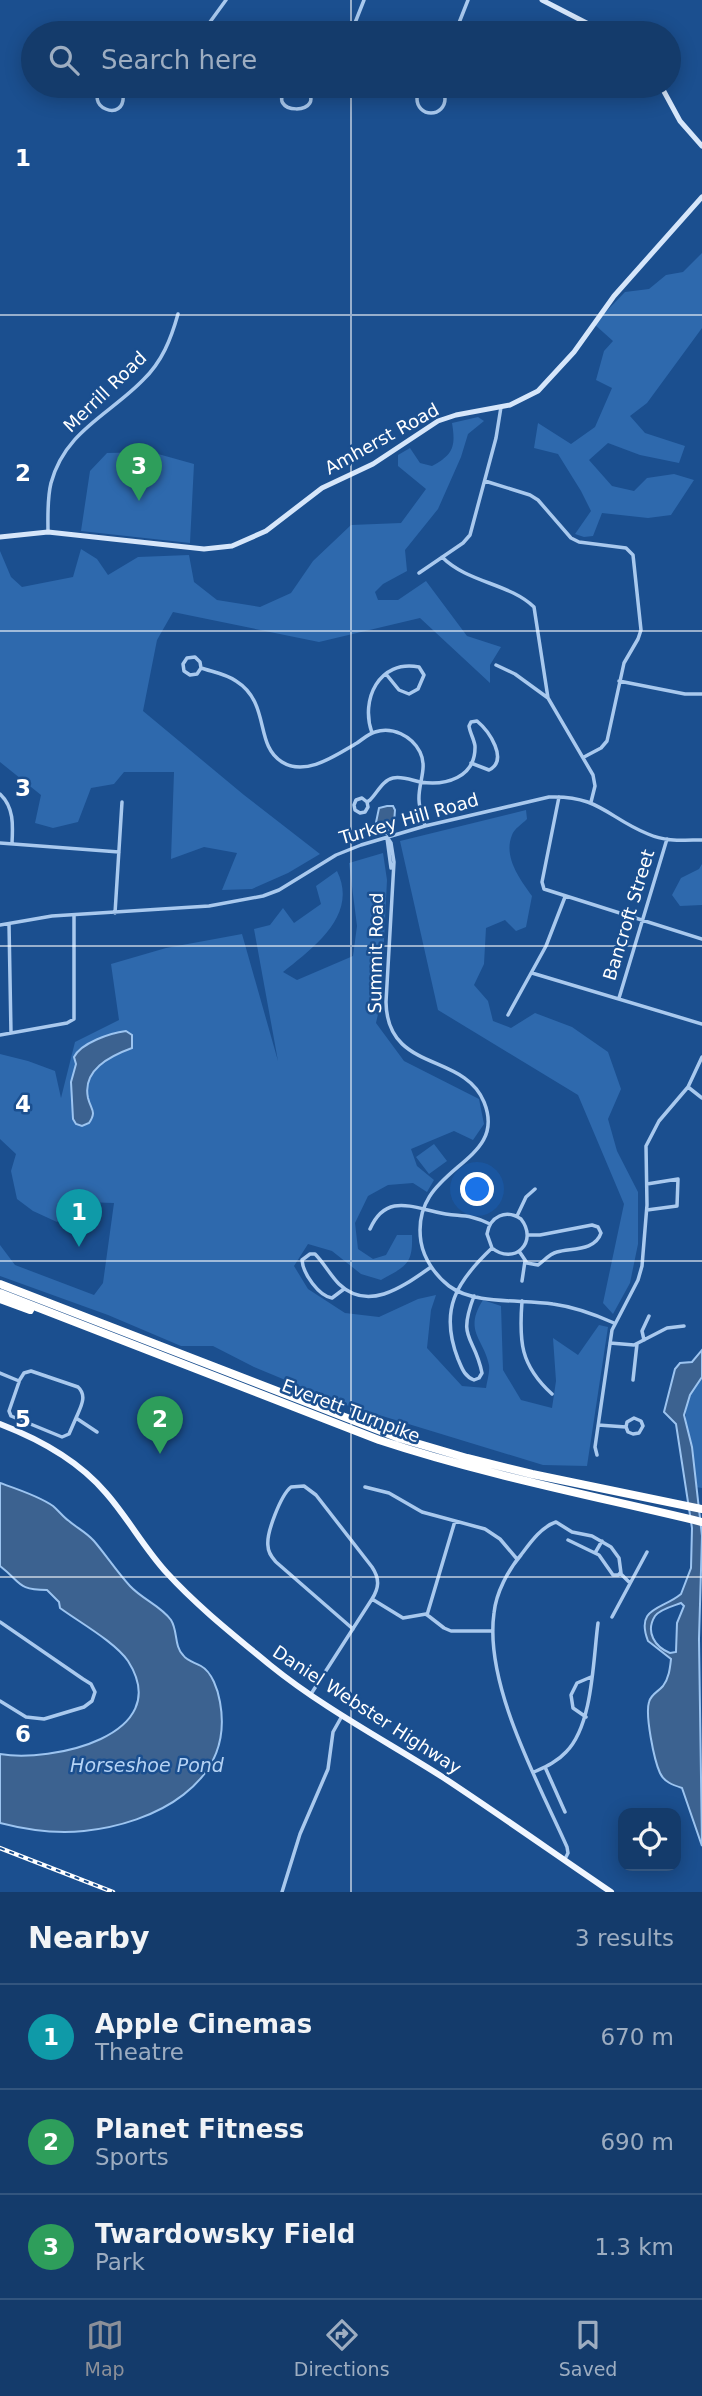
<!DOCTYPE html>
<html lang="en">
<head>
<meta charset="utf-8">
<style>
  :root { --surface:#143b6b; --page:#214673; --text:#f1f3f6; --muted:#9dadc1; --line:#33557e; --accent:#8c9099 }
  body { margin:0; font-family:"DejaVu Sans",sans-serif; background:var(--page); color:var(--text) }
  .controls { position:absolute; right:21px; bottom:21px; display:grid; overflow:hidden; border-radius:14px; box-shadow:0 4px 18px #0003 }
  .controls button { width:63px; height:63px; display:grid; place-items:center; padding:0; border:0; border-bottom:2px solid var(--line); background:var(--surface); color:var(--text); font:35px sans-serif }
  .you { position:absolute; left:478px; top:1190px; width:24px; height:24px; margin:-18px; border:5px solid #fff; border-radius:50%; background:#1a73e8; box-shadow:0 0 0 10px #1a73e833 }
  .badge { display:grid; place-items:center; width:46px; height:46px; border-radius:50%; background:var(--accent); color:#fff; font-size:23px; font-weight:700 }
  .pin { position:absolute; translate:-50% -58px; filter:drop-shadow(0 2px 4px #0008) }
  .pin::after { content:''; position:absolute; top:37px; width:24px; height:21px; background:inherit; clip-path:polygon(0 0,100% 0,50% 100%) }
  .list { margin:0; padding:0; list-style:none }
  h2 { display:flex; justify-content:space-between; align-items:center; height:91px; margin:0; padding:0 28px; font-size:30px }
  h2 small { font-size:23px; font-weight:400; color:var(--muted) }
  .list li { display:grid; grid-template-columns:46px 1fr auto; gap:21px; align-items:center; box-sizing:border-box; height:105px; padding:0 28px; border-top:2px solid var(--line) }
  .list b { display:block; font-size:26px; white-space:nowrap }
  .list p { margin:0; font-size:23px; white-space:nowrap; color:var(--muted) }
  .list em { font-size:23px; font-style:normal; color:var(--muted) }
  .icon { flex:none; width:38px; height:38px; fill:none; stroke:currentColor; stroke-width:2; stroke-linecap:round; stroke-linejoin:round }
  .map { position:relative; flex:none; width:702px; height:1892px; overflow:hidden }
  .search { position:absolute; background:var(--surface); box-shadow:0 4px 18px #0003; left:21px; right:21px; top:21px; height:77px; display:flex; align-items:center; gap:18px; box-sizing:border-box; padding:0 24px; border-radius:38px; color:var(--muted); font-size:26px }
  .sheet { height:406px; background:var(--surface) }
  nav { display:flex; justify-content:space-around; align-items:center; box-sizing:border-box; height:98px; border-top:2px solid var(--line); background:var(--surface); font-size:19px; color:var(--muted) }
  nav a { display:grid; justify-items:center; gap:4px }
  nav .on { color:var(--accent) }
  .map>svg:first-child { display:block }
  .green { fill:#2e69ad }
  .water { fill:#3c6290; stroke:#9cc4f0; stroke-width:2; fill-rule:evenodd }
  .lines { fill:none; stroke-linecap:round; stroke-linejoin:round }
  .street { stroke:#a9c9ee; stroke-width:3.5 }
  .secondary { stroke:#d6e6fa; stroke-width:5 }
  .primary { stroke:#f0f6ff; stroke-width:6 }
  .highway { stroke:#fff; stroke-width:8 }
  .rail-casing { stroke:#fff; stroke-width:4.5 }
  .rail { stroke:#1b4f8f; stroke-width:2; stroke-dasharray:5; stroke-linecap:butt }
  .grid { fill:none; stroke:#fff; stroke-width:2; stroke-opacity:0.55 }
  .labels { text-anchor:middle; stroke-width:5; stroke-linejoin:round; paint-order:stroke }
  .street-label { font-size:18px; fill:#fff; stroke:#1b4f8f }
  .water-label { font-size:19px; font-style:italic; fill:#b5d3f5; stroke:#1b4f8f }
  .grid-label { font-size:23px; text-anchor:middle; font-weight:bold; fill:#fff; stroke:#1b4f8f; stroke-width:5; stroke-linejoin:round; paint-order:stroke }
</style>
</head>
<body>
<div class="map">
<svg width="702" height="1892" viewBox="0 0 702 1892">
  <rect width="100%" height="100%" fill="#1b4f8f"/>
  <path class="green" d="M702,253V328L647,403L630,416L645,433L685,446L679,463L640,455L608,443L589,460L612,486L634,491L647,478L674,474L694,480L671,515L648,518L602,513L593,536L584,537L575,534L591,511L581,491L558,454L534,448L538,423L571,444L595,427L612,388L596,380L604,351L613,341L594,324L625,292L649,289L666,275L683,272Z
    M478,417L484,421L468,434L461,457L438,509L405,550L407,571L383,584L375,592L378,600H398L426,581L467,636L501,647L490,665V683L420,618L319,642L173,612L157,640L143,711L244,795L320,854L288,873L252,889L222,890L237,853L204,847L171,859L174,772H124L114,784L91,788L78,822L53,828L35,823L41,795L0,762V551L11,577L22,587L73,577L81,549L97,559L108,575L138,557L189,555L194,582L217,600L260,607L291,593L313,561L351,525L401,523L426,489L398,466V455L410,448L420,463L432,466C453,455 456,447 452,423Z
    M151,452L194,464L190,543L81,531L90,471L107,453Z
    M526,810L527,819C522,824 514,829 512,835C503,857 520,879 532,896L526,927L516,931L505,920L486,928L484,964L474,985L488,1001L493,1021L511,1028L535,1013L572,1027L608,1052L621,1089L608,1119L617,1151L638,1192V1244L630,1283L613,1314L603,1303L624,1204L578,1095L438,1010L400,841Z
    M383,853L387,880L381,1001L376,1023L404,1061L479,1099L484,1124L473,1140L454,1131L411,1149L417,1166L434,1180L427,1192L413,1183L388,1185L368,1196L355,1223L358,1249L373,1259L386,1255L397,1235H412C413,1265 406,1266 381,1280L361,1274L332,1251L308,1244L294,1266L308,1289L345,1313L379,1317L418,1299L436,1295L431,1310L427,1348L462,1386L486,1388C487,1381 490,1372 489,1365C484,1339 463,1331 483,1300L501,1306L503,1370L521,1400L552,1408L556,1381L553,1338L578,1355L599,1325L608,1327L587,1466L543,1465L343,1404L254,1367L213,1346H181L108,1315L0,1276V1245L15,1265L94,1295L103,1283L114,1203L82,1202L57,1222L33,1211L17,1199L11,1171L16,1154L0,1139V1054L28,1061L55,1071L61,1098L75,1042L119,1020L111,964L166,948L242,934L278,1061L254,929L270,925L283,908L294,923L321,904L316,886L337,871C359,915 313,948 283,972L297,980L353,956L357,926L349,863Z
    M702,864V905L680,906L672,895L681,878L699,869Z
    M434,1144L447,1161L429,1174L416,1157Z
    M702,1372V1488L695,1487L696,1477L693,1471V1448L686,1423V1410L688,1399Z"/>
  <path class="water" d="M387,806H393L395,810L394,823L386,834L374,832L379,808Z
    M126,1031L132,1035V1048C110,1056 82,1070 88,1098C91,1110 97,1111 89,1123L82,1126L76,1124L73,1119L71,1082L76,1064L74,1057C81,1043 110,1033 126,1031Z
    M702,1350V1377L690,1395L684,1415L692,1447L702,1536L699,1639L702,1846L682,1788C673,1785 664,1782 660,1773C654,1760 645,1715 649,1702C651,1694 658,1692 663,1686C669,1678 670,1668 671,1659L648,1641C635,1607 662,1610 681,1594L691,1568L692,1528L676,1424L664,1412L675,1369L680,1363L692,1362ZM681,1603L684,1606L677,1623L676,1652L670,1653C655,1647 645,1632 655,1616C660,1609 673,1606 681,1603Z
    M0,1483C17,1489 39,1496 53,1506C59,1511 63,1517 69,1521C77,1528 86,1532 94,1541C106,1555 117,1572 130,1586C142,1599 161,1606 171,1620C178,1631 174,1646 183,1655C187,1661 194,1662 201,1666C212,1672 218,1690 220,1702C235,1784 153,1824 84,1831C56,1834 27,1830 0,1823V1754C50,1763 176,1736 128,1661C115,1642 79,1622 60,1608L59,1602L47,1590C17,1590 22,1583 0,1566Z"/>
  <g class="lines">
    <path class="street" d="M202,33L226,0
      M351,33L364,0
      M455,33L468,0
      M417 99a14 14 0 1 1 28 0a14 14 0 1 1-28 0Z
      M105,86C79,105 127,126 123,93L116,86
      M289,86C259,116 333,117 304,86
      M123,96L154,86
      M485,481L530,495L538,500L571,538L579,542L626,548L633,555L641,630L638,639L624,663L607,741L601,748L584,757
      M48,532C48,516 47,499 51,483C65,431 109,415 143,380C162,362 171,339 178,314
      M442,557C468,583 509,583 534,607L548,698
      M419,573L463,543L470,535L496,438L501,407
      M496,665L515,674L548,698L593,775L595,786L591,802
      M201,668L197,674L190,675L184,671L183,664L187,658L195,657L200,662L201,668C213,672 226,674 236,681C271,703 254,745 282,762C306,777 336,755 357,743C363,739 368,734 375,732C392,726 412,736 420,752C428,768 418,783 419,800C419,808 423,818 425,826
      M619,681L685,694H702
      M372,733C360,700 379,659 419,667L424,675L418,689L409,694L399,690L386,674
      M0,794C14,807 13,825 12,843
      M559,797L542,882L544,889L702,939
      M367,802L368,807L365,812L360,813L355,810L354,805L356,800L362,798L367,802L370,800C377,793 383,780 393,778C402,776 411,780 420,782C445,786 476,778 475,746C474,739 470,733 469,726L471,722L477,721C489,731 509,760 489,770L471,763
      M387,837L391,843L394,862L386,1002C387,1073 464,1052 484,1102C510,1166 409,1165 421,1242C424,1259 435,1275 449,1286C474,1305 523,1299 553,1304C575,1307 594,1314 614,1323
      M387,838L391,868
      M0,843L119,852
      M115,913L122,802
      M9,924L11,1033
      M0,925L52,916L209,906L263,896L279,890L336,855L361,845L425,826L549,797C599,795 608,818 648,834C666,842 684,840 702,840
      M532,973L702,1024
      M619,998L667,839
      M508,1015L546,946L565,897
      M0,1035L67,1023L74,1019V916
      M688,1087L702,1098
      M647,1184L678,1179L677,1206L647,1210
      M517,1216L526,1197L535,1189
      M370,1229C385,1195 409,1206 436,1212C458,1218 466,1212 490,1224
      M519,1251L527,1263L538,1265C544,1261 549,1254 557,1252C572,1248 595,1251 601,1233L598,1227L592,1225L540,1235H528
      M522,1281L525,1261
      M344,1289L332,1298C319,1296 303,1274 302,1260L310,1254H315C324,1263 330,1275 339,1284C369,1313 405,1285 431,1267
      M474,1296C457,1341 474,1334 482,1373L479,1378L474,1380C464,1376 462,1368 458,1359C439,1310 456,1282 492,1248C514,1266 539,1242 521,1219C506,1209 490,1216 487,1234L492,1248
      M522,1301C519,1341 520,1365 552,1394
      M644,1340L642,1331L649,1316
      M610,1343L634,1345L667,1328L684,1326
      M0,1373L19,1381L24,1373L31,1371L78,1387C88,1396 80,1408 76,1418L97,1432
      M633,1380L637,1344
      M19,1382L9,1411L11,1416L62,1437L69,1434L76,1418
      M598,1425L626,1427L628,1432L633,1434L639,1433L643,1426L641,1421L634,1418L627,1422L626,1427
      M597,1455L595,1447L612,1330L638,1280L642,1266L647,1205L646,1146L659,1121L688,1087L702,1057
      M365,1487L389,1493L422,1512L485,1529L500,1539L517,1559
      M595,1553L602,1541
      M620,1573L630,1583
      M372,1599L403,1618L426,1614L444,1628L451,1631H493
      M427,1615L455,1521
      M612,1617L647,1552
      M0,1622L83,1679L91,1684L95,1692L92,1701L84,1707L44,1719L26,1717L0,1701
      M311,1694L372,1599C379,1588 380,1579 372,1567L316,1495L304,1486L291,1487C281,1495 266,1533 268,1546C268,1553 272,1557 276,1562L353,1629
      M586,1717L573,1708L571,1695L577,1683L591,1677
      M545,1767L565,1812
      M534,1772C545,1767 557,1762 566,1752C593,1725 593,1660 598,1623
      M565,1859L568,1853L567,1847C538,1782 484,1684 494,1613C496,1593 508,1570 521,1555C530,1543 541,1527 556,1522L572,1532L592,1536L611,1547L619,1558L621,1573L618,1575H613L599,1555L568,1540
      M282,1892L300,1834L328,1769L333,1732L342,1716"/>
    <path class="secondary" d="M542,0L606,33
      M661,86L680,121L702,146
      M0,537L48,532L204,549L232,546L266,531L322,488L373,464L438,421L456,415L510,405L538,391L574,352L614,296L702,197"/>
    <path class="primary" d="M0,1424C39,1439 79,1461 106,1493C128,1518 144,1548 167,1573C198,1607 235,1636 270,1665C323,1708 386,1741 444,1778C500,1815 555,1854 611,1892"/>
    <path class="highway" d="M0,1284L399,1438L467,1458L532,1474L702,1509
      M0,1293L379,1440C485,1475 594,1496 702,1522
      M0,1299L30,1310"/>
    <g class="rail-casing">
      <path id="rail" d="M0,1848L113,1892"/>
    </g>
    <use href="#rail" class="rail"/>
  </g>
  <path class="grid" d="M351,0V33M351,86V1892M0,315H702M0,631H702M0,946H702M0,1261H702M0,1577H702"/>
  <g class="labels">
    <g class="street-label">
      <text transform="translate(105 392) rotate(-44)" y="6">Merrill Road</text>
      <text transform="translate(382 439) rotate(-29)" y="6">Amherst Road</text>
      <text transform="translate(409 819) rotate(-16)" y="6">Turkey Hill Road</text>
      <text transform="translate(629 915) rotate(-73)" y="6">Bancroft Street</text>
      <text transform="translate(376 953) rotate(-89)" y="6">Summit Road</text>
      <text transform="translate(351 1411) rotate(21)" y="6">Everett Turnpike</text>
      <text transform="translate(367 1710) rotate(33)" y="6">Daniel Webster Highway</text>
    </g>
    <g class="water-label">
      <text x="147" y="1772">Horseshoe Pond</text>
    </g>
  </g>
  <g class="grid-label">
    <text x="23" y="166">1</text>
    <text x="23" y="481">2</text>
    <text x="23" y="796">3</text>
    <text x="23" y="1112">4</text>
    <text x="23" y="1427">5</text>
    <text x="23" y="1742">6</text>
  </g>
</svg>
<div class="controls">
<button><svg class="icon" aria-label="locate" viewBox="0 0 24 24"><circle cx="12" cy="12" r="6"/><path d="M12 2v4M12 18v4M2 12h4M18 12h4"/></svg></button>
</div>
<div class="you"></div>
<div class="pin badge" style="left:79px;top:1247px;background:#0f9aa8">1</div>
<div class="pin badge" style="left:160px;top:1454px;background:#2e9e5b">2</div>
<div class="pin badge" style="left:139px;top:501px;background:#2e9e5b">3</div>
<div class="search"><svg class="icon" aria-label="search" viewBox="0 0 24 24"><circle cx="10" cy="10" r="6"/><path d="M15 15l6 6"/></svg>Search here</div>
</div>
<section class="sheet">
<h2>Nearby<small>3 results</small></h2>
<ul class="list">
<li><span class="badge" style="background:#0f9aa8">1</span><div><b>Apple Cinemas</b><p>Theatre</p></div><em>670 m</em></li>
<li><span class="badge" style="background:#2e9e5b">2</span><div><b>Planet Fitness</b><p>Sports</p></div><em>690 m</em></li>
<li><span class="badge" style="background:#2e9e5b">3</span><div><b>Twardowsky Field</b><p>Park</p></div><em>1.3 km</em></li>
</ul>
</section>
<nav>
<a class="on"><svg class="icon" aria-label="map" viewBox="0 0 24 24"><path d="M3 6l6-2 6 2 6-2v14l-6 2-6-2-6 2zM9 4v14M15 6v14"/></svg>Map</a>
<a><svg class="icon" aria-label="directions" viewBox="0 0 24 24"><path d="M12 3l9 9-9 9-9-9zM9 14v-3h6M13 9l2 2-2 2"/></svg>Directions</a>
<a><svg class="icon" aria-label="saved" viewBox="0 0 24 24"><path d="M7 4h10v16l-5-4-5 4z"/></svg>Saved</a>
</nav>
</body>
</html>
